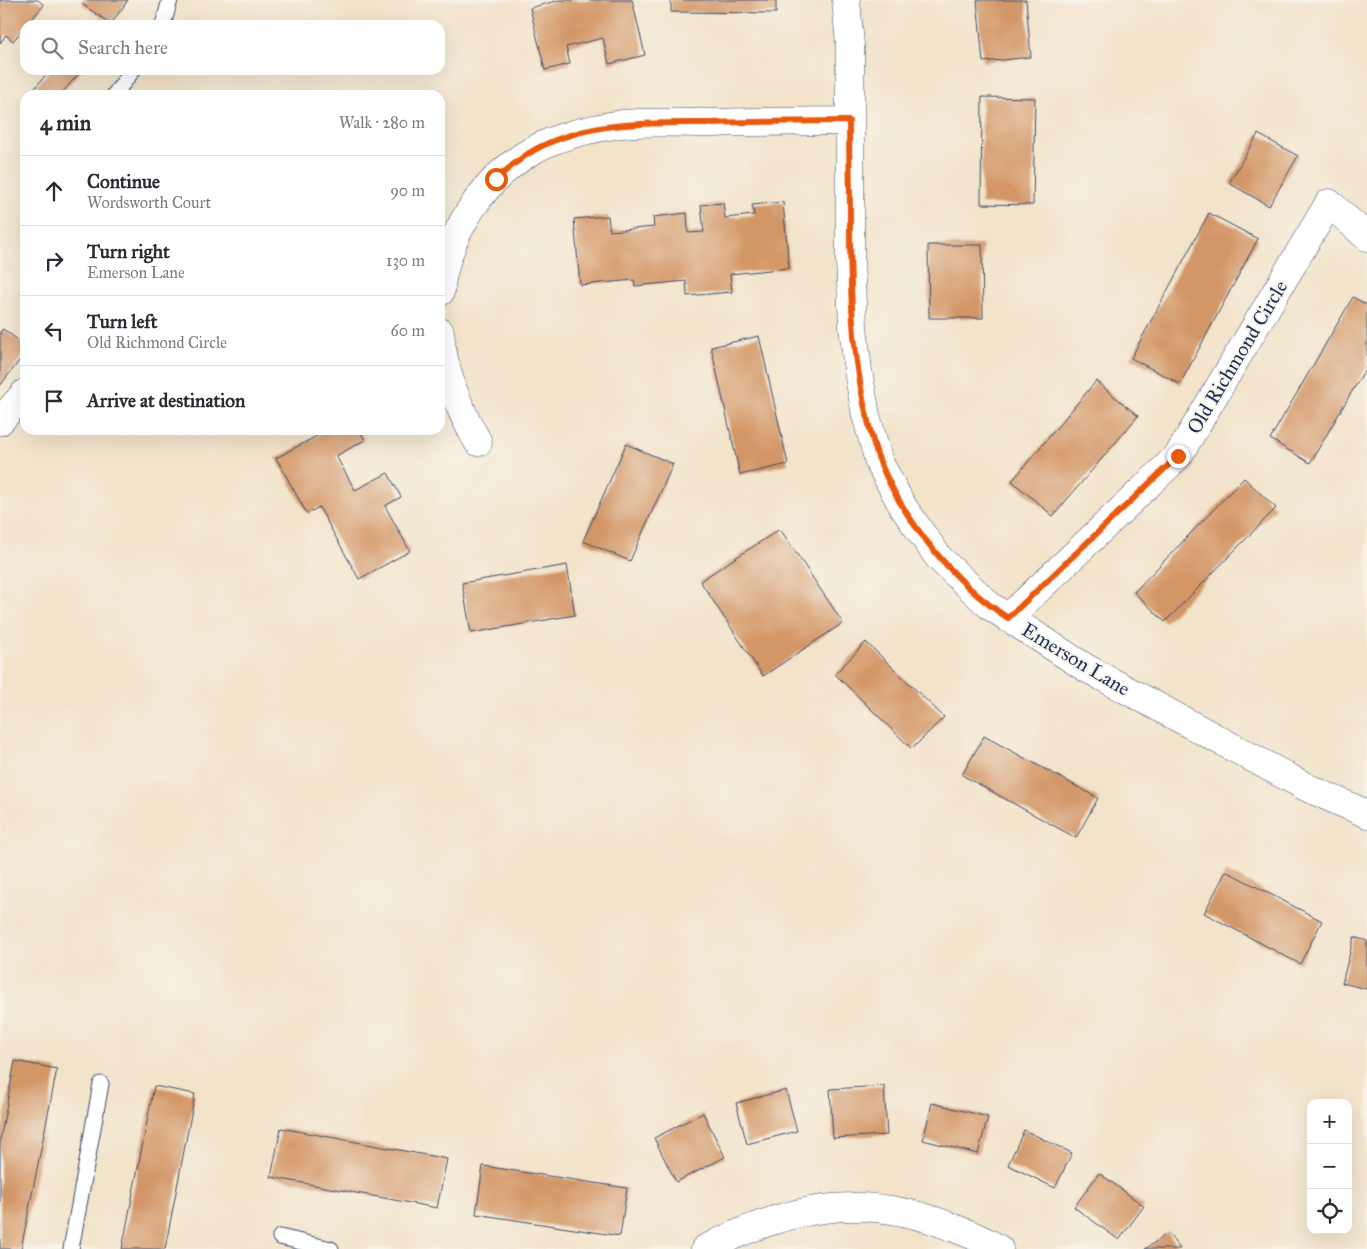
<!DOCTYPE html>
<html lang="en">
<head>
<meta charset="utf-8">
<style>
  :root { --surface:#fff; --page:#f7f7f7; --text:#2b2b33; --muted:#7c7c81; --line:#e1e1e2 }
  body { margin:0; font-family:"IM FELL Great Primer",serif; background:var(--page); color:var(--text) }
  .controls { position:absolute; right:15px; bottom:15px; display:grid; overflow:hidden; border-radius:10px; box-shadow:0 5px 20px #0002 }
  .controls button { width:45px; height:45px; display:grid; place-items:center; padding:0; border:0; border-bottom:1px solid var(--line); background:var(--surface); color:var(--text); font:25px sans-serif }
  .stop { position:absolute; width:15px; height:15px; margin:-11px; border:4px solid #ea580c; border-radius:50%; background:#fff }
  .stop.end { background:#ea580c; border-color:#fff; box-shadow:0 1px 5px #0008 }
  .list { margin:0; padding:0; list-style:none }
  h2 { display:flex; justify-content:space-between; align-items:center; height:65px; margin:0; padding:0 20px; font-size:21px }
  h2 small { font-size:16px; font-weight:400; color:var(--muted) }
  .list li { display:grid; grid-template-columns:32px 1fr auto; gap:15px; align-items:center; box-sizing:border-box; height:70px; padding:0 20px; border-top:1px solid var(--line) }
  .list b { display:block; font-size:19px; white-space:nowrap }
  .list p { margin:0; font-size:16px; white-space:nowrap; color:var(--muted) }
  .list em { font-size:16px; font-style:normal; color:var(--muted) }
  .icon { flex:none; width:28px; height:28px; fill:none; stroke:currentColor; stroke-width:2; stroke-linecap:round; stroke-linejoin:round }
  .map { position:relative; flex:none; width:1367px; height:1249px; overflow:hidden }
  .search { position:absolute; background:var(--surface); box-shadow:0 5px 20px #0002; left:20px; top:20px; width:425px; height:55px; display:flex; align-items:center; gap:12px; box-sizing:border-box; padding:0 18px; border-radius:15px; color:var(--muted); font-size:19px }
  .panel { position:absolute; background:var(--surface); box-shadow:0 5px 20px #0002; left:20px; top:90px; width:425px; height:345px; border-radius:15px }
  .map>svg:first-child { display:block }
  .building { fill:#d39666 }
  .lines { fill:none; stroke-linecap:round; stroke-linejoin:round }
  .service-casing { stroke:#3b4a6e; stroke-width:17 }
  .minor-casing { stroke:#3b4a6e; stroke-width:29 }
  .service { stroke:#fff; stroke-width:15 }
  .minor { stroke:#fff; stroke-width:28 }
  .route { stroke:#ea580c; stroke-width:6 }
  .labels { text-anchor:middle; stroke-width:4; stroke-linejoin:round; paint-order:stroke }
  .street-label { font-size:20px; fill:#1b2f5e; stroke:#f7f3e8 }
</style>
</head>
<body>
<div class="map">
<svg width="1367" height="1249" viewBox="0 0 1367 1249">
  <rect width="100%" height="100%" fill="#f7f3e8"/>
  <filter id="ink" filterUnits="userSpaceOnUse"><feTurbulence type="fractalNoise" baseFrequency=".02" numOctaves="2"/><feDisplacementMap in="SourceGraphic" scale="10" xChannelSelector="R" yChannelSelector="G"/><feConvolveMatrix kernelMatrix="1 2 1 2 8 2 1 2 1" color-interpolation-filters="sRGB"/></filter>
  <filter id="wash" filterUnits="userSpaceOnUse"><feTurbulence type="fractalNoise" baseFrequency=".0096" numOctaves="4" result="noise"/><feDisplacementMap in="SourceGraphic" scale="20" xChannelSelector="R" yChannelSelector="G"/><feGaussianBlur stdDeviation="1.12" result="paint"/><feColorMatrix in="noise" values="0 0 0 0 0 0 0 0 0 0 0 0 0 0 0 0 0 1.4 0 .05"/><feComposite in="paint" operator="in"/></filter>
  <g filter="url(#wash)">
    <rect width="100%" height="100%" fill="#f2e3c9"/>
    <g id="blocks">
      <path class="building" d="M0,0H38L44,5L27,25H25V27L13,41L6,35L0,43Z
        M85,0H128L111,24L82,4Z
        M560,0H632L645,55L609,64L603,38L566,47L570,64L545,70L530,8Z
        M671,0H776V13L671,12Z
        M977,0H1026L1031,57L983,62Z
        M50,70H82L60,95H29Z
        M982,97L1035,98L1033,205L981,204Z
        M1258,134L1298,156L1269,206L1229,183Z
        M783,202L789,268L730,274L732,292L687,296L686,281L635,286L634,280L580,285L574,219L608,216L610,231L654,227L653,217L687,213L688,233L704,232L701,205L723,203L725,218L754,215L752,205Z
        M1209,213L1258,239L1180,384L1131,358Z
        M928,245H982L983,318H929Z
        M1353,297L1367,305V366L1310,463L1270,439Z
        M3,329L25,345V353L0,386V332Z
        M759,336L788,464L740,475L711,347Z
        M1096,381L1138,416L1053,516L1012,481Z
        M328,430H359L365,440L336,456L355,490L388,473L401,497L385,506L410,551L359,579L319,507L307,514L276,458Z
        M626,444L673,464L630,561L583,541Z
        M1244,478L1276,508L1165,622L1134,592Z
        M780,529L843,623L763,676L700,581Z
        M567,565L575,615L471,633L462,583Z
        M866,642L944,717L912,749L835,674Z
        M984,736L1098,798L1076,838L962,775Z
        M1226,871L1322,921L1300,964L1204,913Z
        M1354,937L1367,941V989L1342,983Z
        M15,1061L57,1069L21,1249H0V1140Z
        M154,1086L195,1094L165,1249H122Z
        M884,1086L887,1135L833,1138L830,1089Z
        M786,1090L797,1131L747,1144L736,1103Z
        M932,1103L988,1117L978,1154L923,1140Z
        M703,1113L725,1157L676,1182L654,1138Z
        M281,1128L447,1159L437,1208L271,1177Z
        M1024,1130L1072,1153L1055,1188L1008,1165Z
        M483,1166L627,1188L620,1236L476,1214Z
        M1099,1173L1144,1206L1119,1240L1074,1207Z
        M1168,1233L1180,1249H1145Z"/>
    </g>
  </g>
  <g filter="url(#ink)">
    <use href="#blocks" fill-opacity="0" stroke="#3b4a6e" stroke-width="1"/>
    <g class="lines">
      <g class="service-casing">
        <path id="service" d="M163,25L170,0
          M114,95L133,70
          M280,1237L331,1249
          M71,1249L101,1084"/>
      </g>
      <g class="minor-casing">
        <path id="minor" d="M846,0L850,45V260L853,326L858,371L866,415L879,462L903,507L939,558L990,606L1086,668L1308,788L1367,814
          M440,292C447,234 483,178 535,149C561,135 593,128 622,124C652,121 683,123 713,123C758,122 804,121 849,121
          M440,332C443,371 459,409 478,442
          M0,421L25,393
          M1008,618L1178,456L1329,203L1367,237
          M705,1249C789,1206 864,1191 954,1228C970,1234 985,1240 999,1249"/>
      </g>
      <use href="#service" class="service"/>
      <use href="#minor" class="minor"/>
    </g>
  </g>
  <g class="lines" filter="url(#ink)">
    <path class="route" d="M496,179C509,168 521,157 536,149C590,120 652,123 711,123C757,122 803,121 849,121C849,153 850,184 850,216C850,278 851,342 864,404C869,423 872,444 880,462C904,521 954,583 1008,618L1178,456"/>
  </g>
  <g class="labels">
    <g class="street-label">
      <text transform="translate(1237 357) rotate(-59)" y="7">Old Richmond Circle</text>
      <text transform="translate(1076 659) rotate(31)" y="7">Emerson Lane</text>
    </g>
  </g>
</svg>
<div class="controls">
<button>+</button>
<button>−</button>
<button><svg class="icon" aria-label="locate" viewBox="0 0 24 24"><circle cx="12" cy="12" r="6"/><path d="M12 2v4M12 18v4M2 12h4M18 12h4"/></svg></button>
</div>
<div class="stop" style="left:496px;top:179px"></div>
<div class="stop end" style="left:1178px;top:456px"></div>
<div class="search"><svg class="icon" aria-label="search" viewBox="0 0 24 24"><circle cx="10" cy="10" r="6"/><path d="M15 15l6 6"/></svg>Search here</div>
<section class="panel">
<h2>4 min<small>Walk · 280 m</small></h2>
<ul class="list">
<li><svg class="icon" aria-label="ahead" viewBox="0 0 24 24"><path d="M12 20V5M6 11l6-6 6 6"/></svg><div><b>Continue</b><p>Wordsworth Court</p></div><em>90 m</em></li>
<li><svg class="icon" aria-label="right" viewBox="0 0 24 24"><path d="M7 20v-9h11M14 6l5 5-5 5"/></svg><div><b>Turn right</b><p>Emerson Lane</p></div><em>130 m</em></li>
<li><svg class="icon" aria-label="left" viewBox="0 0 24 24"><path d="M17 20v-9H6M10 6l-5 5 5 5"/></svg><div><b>Turn left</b><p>Old Richmond Circle</p></div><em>60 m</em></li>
<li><svg class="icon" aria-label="arrive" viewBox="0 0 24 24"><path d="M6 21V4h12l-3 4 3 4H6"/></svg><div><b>Arrive at destination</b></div></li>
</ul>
</section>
</div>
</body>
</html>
